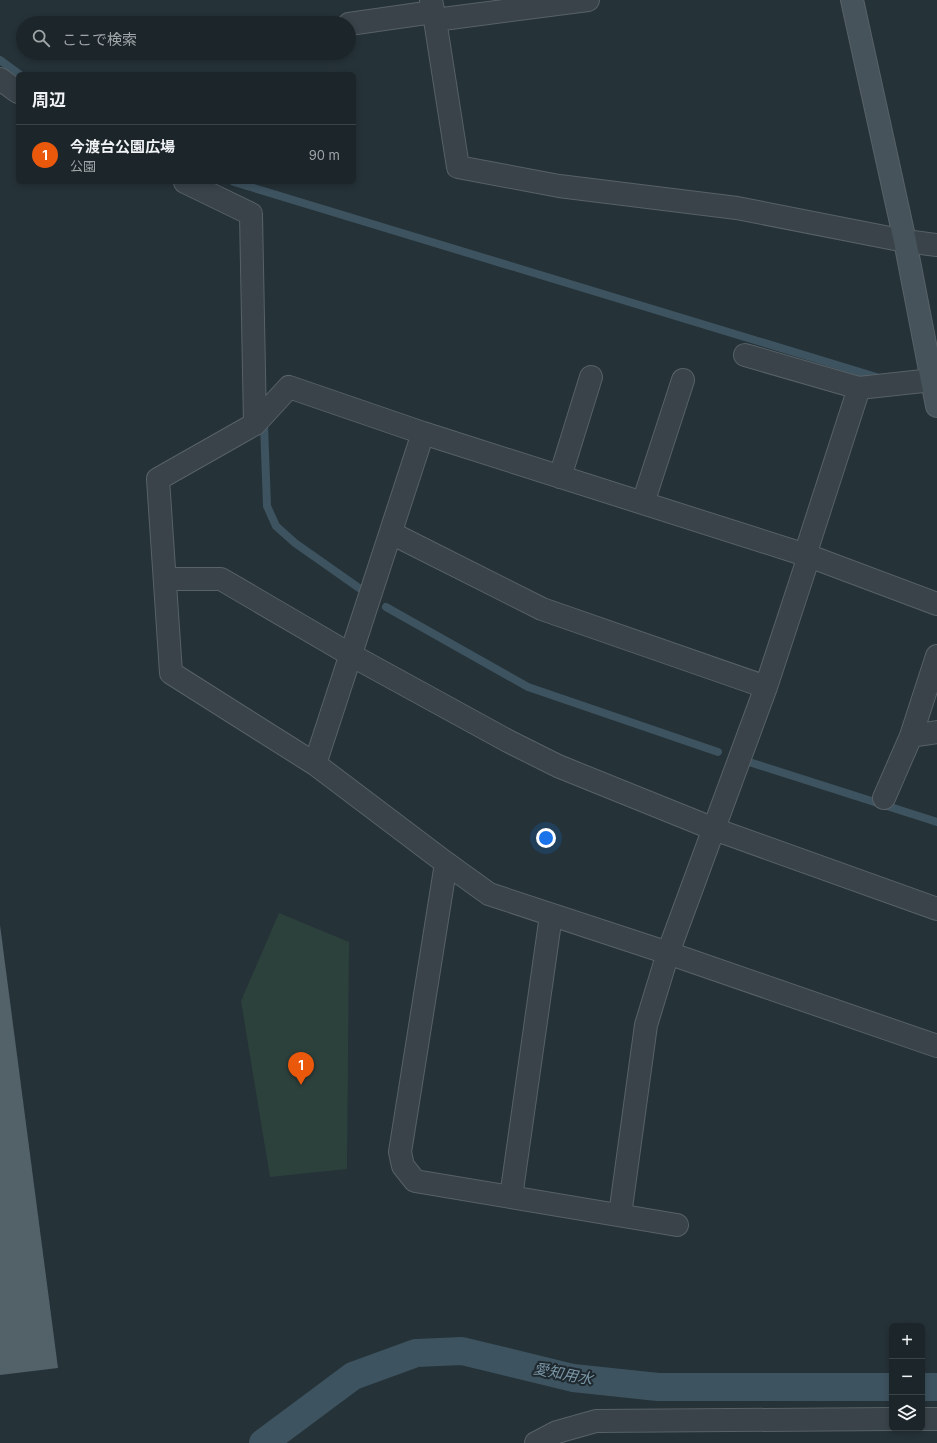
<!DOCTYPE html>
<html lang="ja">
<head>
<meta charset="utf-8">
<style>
  :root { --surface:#1c262a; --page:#252e32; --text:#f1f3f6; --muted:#a0a5a8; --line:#3a4347; --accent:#ea580c }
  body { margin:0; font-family:Inter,"Noto Sans JP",sans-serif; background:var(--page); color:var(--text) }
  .controls { position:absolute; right:12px; bottom:12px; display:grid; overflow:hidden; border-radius:6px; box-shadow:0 2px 6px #0003 }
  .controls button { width:36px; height:36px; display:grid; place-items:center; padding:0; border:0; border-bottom:1px solid var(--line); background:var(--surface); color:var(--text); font:20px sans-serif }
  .you { position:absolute; left:546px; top:838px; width:14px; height:14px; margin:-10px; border:3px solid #fff; border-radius:50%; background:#1a73e8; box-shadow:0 0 0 6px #1a73e833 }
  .badge { display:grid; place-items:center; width:26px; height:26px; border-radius:50%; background:var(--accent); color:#fff; font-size:13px; font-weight:700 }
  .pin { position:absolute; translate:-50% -33px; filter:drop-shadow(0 1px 2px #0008) }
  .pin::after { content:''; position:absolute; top:21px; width:14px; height:12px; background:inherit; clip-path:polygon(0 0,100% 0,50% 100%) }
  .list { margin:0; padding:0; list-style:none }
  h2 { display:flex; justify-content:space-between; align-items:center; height:52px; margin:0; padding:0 16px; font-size:17px }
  h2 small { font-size:13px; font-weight:400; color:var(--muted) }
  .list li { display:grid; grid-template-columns:26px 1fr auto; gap:12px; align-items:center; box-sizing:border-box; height:60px; padding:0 16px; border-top:1px solid var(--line) }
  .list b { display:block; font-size:15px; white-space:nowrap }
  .list p { margin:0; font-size:13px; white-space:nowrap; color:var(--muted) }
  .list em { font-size:13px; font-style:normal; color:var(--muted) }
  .icon { flex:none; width:22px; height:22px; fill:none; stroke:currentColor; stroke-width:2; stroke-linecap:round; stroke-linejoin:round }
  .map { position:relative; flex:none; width:937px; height:1443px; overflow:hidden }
  .search { position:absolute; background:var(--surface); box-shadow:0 2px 6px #0003; left:16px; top:16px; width:340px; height:44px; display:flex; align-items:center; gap:10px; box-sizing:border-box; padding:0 14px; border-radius:22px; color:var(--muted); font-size:15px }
  .panel { position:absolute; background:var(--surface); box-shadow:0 2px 6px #0003; left:16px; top:72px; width:340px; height:112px; border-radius:6px }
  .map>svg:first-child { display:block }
  .green { fill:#2d413c }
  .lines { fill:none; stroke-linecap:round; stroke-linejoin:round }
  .stream { stroke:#3d535f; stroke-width:8 }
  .canal { stroke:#3d535f; stroke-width:28 }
  .building { fill:#536169 }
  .street-casing { stroke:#576167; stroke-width:24 }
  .secondary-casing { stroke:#576167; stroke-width:24 }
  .street { stroke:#394349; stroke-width:22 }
  .secondary { stroke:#47535b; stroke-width:22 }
  .labels { text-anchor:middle; stroke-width:4; stroke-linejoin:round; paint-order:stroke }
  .water-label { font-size:15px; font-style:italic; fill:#7995a4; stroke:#1e282e }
</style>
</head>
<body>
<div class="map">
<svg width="937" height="1443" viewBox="0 0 937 1443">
  <rect width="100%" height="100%" fill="#253238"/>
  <path class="green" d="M279,913L349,942L347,1169L270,1177L241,1001Z"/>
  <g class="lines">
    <path class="stream" d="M0,60L19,74
      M234,182L883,379
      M264,425L267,506L276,526L295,543L359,588
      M386,607L528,687L718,752
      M749,762L937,822"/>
    <path class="canal" d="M922,1387H937
      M263,1443L353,1376L416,1353L462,1351L573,1378L658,1387H892"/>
  </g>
  <path class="building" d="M0,925L58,1368L0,1375Z"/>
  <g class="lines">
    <g class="street-casing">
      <path id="street" d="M431,0L435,20L458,167L559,186L737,208L905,241L937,245
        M435,20L588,0
        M349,24L433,12
        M0,79L18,92
        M185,182L251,214L255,424
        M745,355L859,388L932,380
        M560,477L591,377
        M643,503L683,380
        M391,533L542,609L766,687
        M805,555L859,388
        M165,579H221L351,655L508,741L558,766L714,829L937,909
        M937,604L809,556L423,433L289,387L255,424L158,479L171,673L315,764L446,863L489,894L668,953L937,1046
        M911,736L937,732
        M315,764L423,433
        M884,798L911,736L937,656
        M446,863L400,1152L403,1166L415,1181L677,1225
        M511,1197L551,915
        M620,1215L646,1025L668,953L766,687L809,556
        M922,1419H937
        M536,1443L557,1432L596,1421L892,1419"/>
    </g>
    <g class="secondary-casing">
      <path id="secondary" d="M852,0L905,241L937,406"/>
    </g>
    <use href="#street" class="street"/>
    <use href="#secondary" class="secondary"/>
  </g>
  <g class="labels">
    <g class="water-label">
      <text transform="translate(563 1374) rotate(11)" y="5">愛知用水</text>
    </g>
  </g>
</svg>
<div class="controls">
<button>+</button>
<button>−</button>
<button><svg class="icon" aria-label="layers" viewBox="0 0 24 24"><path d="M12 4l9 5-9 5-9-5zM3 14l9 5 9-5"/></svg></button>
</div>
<div class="you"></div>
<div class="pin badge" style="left:301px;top:1085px">1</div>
<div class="search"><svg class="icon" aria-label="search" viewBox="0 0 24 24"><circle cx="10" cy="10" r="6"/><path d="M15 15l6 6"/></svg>ここで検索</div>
<section class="panel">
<h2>周辺<small></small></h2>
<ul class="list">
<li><span class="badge">1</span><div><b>今渡台公園広場</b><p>公園</p></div><em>90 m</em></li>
</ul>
</section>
</div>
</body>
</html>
